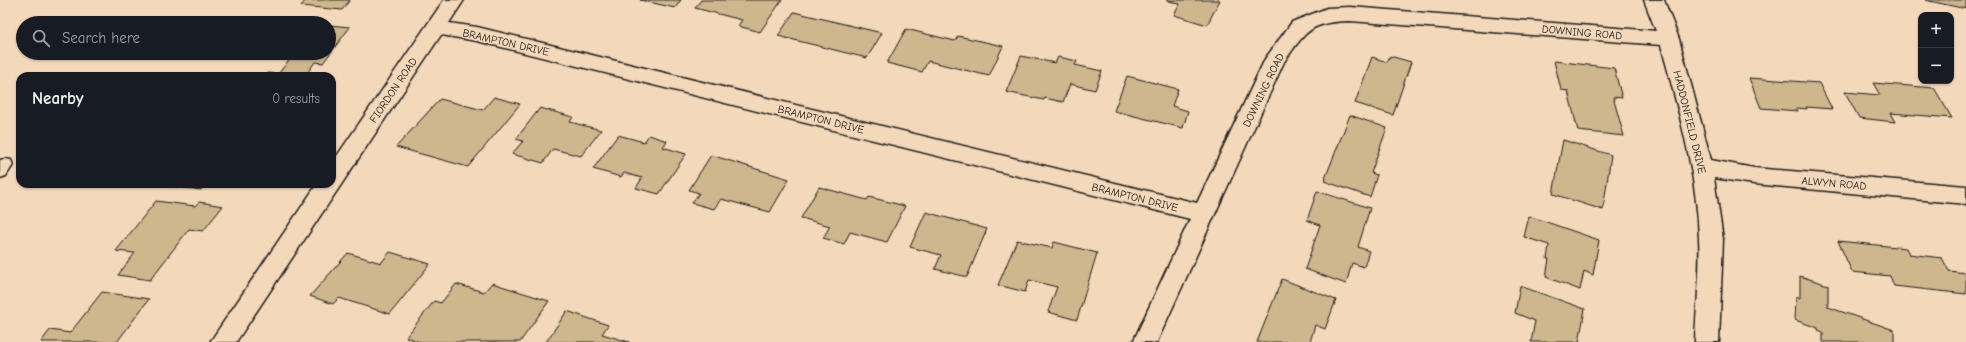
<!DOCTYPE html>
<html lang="en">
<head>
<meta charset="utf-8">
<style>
  :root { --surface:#171b24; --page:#20242c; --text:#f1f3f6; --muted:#9ea1a6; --line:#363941 }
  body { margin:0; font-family:"Comic Neue",sans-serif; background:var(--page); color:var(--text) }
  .controls { position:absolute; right:12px; top:12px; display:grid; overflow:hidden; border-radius:8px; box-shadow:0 1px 3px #0004 }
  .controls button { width:36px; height:36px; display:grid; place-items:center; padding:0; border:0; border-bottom:1px solid var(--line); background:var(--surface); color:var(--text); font:20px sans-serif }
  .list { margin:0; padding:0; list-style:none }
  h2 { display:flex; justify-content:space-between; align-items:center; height:52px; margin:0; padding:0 16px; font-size:17px }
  h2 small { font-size:13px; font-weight:400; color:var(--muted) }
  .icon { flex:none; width:22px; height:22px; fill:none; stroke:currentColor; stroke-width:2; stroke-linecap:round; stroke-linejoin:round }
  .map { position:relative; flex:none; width:1966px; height:342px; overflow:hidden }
  .search { position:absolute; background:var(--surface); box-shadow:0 1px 3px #0004; left:16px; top:16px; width:320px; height:44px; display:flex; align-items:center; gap:10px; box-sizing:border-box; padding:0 14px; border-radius:22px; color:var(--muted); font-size:15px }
  .panel { position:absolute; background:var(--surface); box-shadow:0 1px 3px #0004; left:16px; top:72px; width:320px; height:116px; border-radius:12px }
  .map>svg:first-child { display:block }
  .building { fill:#ceb68d; stroke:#1c1c1c }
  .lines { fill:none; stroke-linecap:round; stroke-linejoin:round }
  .lane-casing { stroke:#1c1c1c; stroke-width:3 }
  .street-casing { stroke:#1c1c1c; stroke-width:3 }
  .lane { fill:#f3d8ba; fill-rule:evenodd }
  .street { fill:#f3d8ba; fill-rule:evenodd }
  .labels { text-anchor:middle; stroke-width:3; stroke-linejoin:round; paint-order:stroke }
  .street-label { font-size:11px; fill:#1c1c1c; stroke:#f3d8ba }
</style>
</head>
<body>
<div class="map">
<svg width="1966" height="342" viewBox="0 0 1966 342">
  <rect width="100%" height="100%" fill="#f3d8ba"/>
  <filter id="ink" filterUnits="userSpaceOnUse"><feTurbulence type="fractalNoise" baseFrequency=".025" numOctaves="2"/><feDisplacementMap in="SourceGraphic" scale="8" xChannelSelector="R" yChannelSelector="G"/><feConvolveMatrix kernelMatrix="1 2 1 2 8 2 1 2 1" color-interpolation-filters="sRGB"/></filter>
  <g filter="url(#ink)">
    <path class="building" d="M306,0H350L342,10L301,6Z
      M640,0H681L675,8Z
      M701,0H782L760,32L738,26L742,20L695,8Z
      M1166,0H1220L1207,25L1174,15L1180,4Z
      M1925,0H1966V9Z
      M794,12L882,33L867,58L778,36Z
      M329,25L350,27L323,63L315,62L305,76H266L268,73L278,74L294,54L284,53H329Z
      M906,29L955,41L958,36L1003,46L989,76L928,61L922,72L887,63Z
      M1021,56L1055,63L1058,57L1077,61L1075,65L1102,71L1095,90L1070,84L1063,102L1045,98L1044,100L1006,92Z
      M1390,56L1411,62L1393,115L1355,103L1372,57L1387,62Z
      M1554,61L1614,68L1622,98L1613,97L1624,136L1578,131L1568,91L1561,90Z
      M1127,76L1178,89L1172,106L1188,111L1183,128L1114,111Z
      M1749,78L1819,83L1832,109L1806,107L1807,109L1796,108L1798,111L1761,108Z
      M1873,83L1934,88L1952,118L1890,113L1895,122L1859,118L1845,92L1880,95Z
      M494,97L520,104L468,167L396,147L440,99L483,110Z
      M540,108L573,117L570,122L601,130L581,156L553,149L543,163L512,154L523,141L516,139Z
      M1350,115L1387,128L1371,173L1377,175L1370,197L1324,181Z
      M618,135L644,142L649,135L667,141L663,147L686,154L659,194L636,188L642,178L624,173L621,177L593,169Z
      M1563,140L1611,155L1603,210L1553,194Z
      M711,155L789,179L770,212L721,199L714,209L692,203L699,193L689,190Z
      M163,184H206L201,190L162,185Z
      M819,187L867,200L869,197L905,206L887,242L850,232L844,244L823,238L830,226L801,218Z
      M1317,191L1370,208L1358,247L1369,251L1364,267L1352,263L1346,284L1305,269L1320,225L1307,220Z
      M156,201L195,206L199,202L223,206L203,231L189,229L150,280L118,275L135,253L116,251Z
      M926,212L987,229L967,277L935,269L941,255L910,247Z
      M1529,216L1599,240L1593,275L1584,271L1580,290L1546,277L1549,259H1547L1549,245L1524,237Z
      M1017,240L1052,248L1054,242L1097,253L1077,320L1048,312L1057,287L1029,280L1025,292L998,285Z
      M1838,241L1906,248L1909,254L1942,258L1949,271L1966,273V294L1894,286L1890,276L1852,272Z
      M390,252L430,264L390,314L339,298L333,304L310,296L348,253L381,263Z
      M1800,276L1828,285V307L1894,330V342H1823V332L1818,330V328L1795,320L1796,296L1800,298Z
      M1282,279L1336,300L1325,329L1315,325L1310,342H1257Z
      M492,283L549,301L520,342H420L406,337L434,301L441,303L456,284L484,292Z
      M1520,286L1585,309L1579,342H1531L1535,321L1515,313Z
      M102,292L149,299L117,342H41L50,330L70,333Z
      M567,311L608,325L602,334L629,342H546Z"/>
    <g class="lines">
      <g class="lane-casing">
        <path id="lane" d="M5,159L11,160L13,165L6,176L0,178V160Z"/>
      </g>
      <g class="street-casing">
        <path id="street" d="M444,0H464L449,23L477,27L1197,203L1265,59L1292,22L1327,8L1350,7L1656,31L1644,0H1664L1679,39L1711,160L1754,168L1966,186V204L1754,184L1714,178L1723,239L1719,342H1695C1696,308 1701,273 1699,239C1697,173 1678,109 1661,45L1350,21C1310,22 1306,31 1284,62L1157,342H1133L1190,219L477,41L441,35L236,342H210L317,184H332V163Z"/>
      </g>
      <use href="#lane" class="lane"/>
      <use href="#street" class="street"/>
    </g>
  </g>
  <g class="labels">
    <g class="street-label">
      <text transform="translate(1582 32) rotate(5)" y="4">DOWNING ROAD</text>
      <text transform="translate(506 42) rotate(13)" y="4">BRAMPTON DRIVE</text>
      <text transform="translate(393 90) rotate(-56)" y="4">FIORDON ROAD</text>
      <text transform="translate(1263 90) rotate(-64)" y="4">DOWNING ROAD</text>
      <text transform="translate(821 119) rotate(14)" y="4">BRAMPTON DRIVE</text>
      <text transform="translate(1690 122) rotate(76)" y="4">HADDONFIELD DRIVE</text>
      <text transform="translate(1834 183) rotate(5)" y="4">ALWYN ROAD</text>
      <text transform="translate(1135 197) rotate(14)" y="4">BRAMPTON DRIVE</text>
    </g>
  </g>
</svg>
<div class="controls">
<button>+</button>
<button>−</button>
</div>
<div class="search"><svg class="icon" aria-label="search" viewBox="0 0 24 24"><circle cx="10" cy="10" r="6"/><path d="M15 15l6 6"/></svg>Search here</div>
<section class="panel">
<h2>Nearby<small>0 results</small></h2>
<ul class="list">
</ul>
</section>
</div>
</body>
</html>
